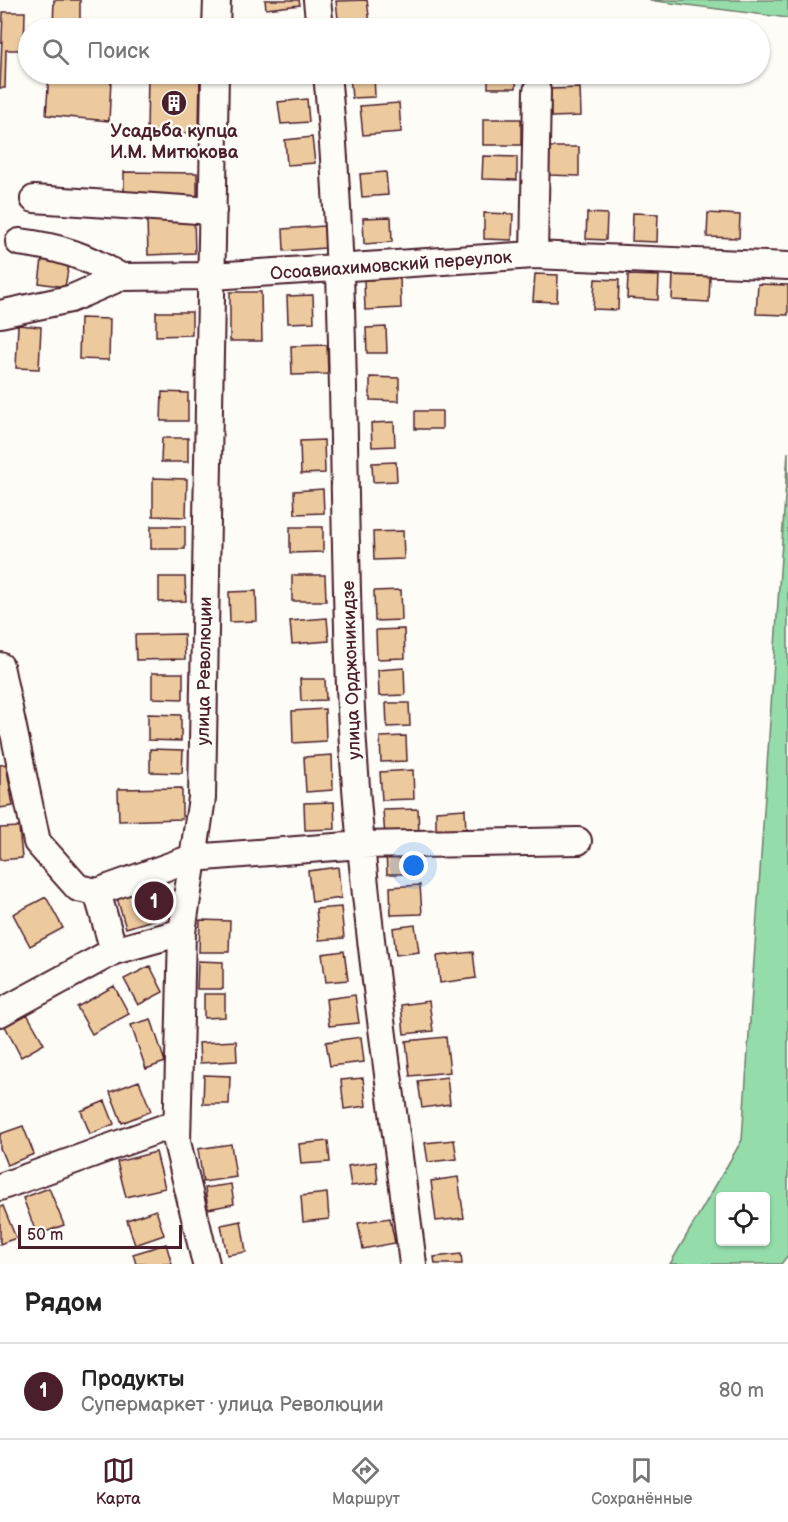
<!DOCTYPE html>
<html lang="ru">
<head>
<meta charset="utf-8">
<style>
  :root { --surface:#fff; --page:#f2f2f2; --text:#222; --muted:#767676; --line:#e0e0e0; --accent:#4a1f2b }
  body { margin:0; font-family:"Balsamiq Sans",sans-serif; background:var(--page); color:var(--text) }
  .controls { position:absolute; right:18px; bottom:18px; display:grid; overflow:hidden; border-radius:6px; box-shadow:0 2px 4px #0004 }
  .controls button { width:54px; height:54px; display:grid; place-items:center; padding:0; border:0; border-bottom:2px solid var(--line); background:var(--surface); color:var(--text); font:30px sans-serif }
  .scale { position:absolute; left:18px; bottom:15px; width:164px; box-sizing:border-box; padding-left:6px; border:3px solid #4a1f2b; border-top:0; font-size:16px; line-height:21px; white-space:nowrap; color:#4a1f2b; -webkit-text-stroke:4px #fdfcf7; paint-order:stroke }
  .you { position:absolute; left:414px; top:866px; width:21px; height:21px; margin:-15px; border:4px solid #fff; border-radius:50%; background:#1a73e8; box-shadow:0 0 0 9px #1a73e833 }
  .badge { display:grid; place-items:center; width:39px; height:39px; border-radius:50%; background:var(--accent); color:#fff; font-size:20px; font-weight:700 }
  .pin { position:absolute; translate:-50% -50%; border:3px solid #fff; box-shadow:0 2px 6px #0006 }
  .list { margin:0; padding:0; list-style:none }
  h2 { display:flex; justify-content:space-between; align-items:center; height:78px; margin:0; padding:0 24px; font-size:26px }
  h2 small { font-size:20px; font-weight:400; color:var(--muted) }
  .list li { display:grid; grid-template-columns:39px 1fr auto; gap:18px; align-items:center; box-sizing:border-box; height:96px; padding:0 24px; border-top:2px solid var(--line) }
  .list b { display:block; font-size:22px; white-space:nowrap }
  .list p { margin:0; font-size:20px; white-space:nowrap; color:var(--muted) }
  .list em { font-size:20px; font-style:normal; color:var(--muted) }
  .icon { flex:none; width:33px; height:33px; fill:none; stroke:currentColor; stroke-width:2; stroke-linecap:round; stroke-linejoin:round }
  .map { position:relative; flex:none; width:788px; height:1264px; overflow:hidden }
  .search { position:absolute; background:var(--surface); box-shadow:0 2px 4px #0004; left:18px; right:18px; top:18px; height:66px; display:flex; align-items:center; gap:15px; box-sizing:border-box; padding:0 21px; border-radius:33px; color:var(--muted); font-size:22px }
  .sheet { height:174px; background:var(--surface) }
  nav { display:flex; justify-content:space-around; align-items:center; box-sizing:border-box; height:84px; border-top:2px solid var(--line); background:var(--surface); font-size:16px; color:var(--muted) }
  nav a { display:grid; justify-items:center; gap:3px }
  nav .on { color:var(--accent) }
  .map>svg:first-child { display:block }
  .green { fill:#94dcaa; stroke:#6f7e6a; stroke-width:1.5; fill-rule:evenodd }
  .building { fill:#edca9e; stroke:#4a1f2b; stroke-width:1.5 }
  .lines { fill:none; stroke-linecap:round; stroke-linejoin:round }
  .minor-casing { stroke:#4a1f2b; stroke-width:30 }
  .minor { stroke:#fdfcf7; stroke-width:26 }
  .labels { text-anchor:middle; stroke-width:5; stroke-linejoin:round; paint-order:stroke }
  .poi-label { font-size:18px; font-weight:bold; fill:#4a1f2b; stroke:#fdfcf7 }
  .street-label { font-size:18px; fill:#4a1f2b; stroke:#fdfcf7 }
</style>
</head>
<body>
<div class="map">
<svg width="788" height="1264" viewBox="0 0 788 1264">
  <rect width="100%" height="100%" fill="#fdfcf7"/>
  <filter id="ink" filterUnits="userSpaceOnUse"><feTurbulence type="fractalNoise" baseFrequency=".0167" numOctaves="2"/><feDisplacementMap in="SourceGraphic" scale="12" xChannelSelector="R" yChannelSelector="G"/><feConvolveMatrix kernelMatrix="1 2 1 2 8 2 1 2 1" color-interpolation-filters="sRGB"/></filter>
  <g filter="url(#ink)">
    <path class="green" d="M648,0H788V18Z
      M788,452V1255L781,1264H670L742,1140ZM720,1196H766V1242H720Z"/>
    <path class="building" d="M54,0H80V28H53Z
      M265,0H299L300,5L266,9Z
      M367,0L370,24L339,28L336,1Z
      M3,12H25L24,50H6L5,88H0Z
      M556,24H580V28H556Z
      M49,74L111,80L109,121L46,115Z
      M148,74H200L199,133L147,132Z
      M265,74H305V75L266,78Z
      M488,74H517L516,88H488Z
      M374,75L375,97L352,98L350,76Z
      M580,88L581,116L551,117L550,89Z
      M307,99L309,122L281,124L278,102Z
      M399,103L401,132L363,135L360,106Z
      M483,119H521V145H483Z
      M312,137L315,163L287,165L285,140Z
      M549,147H579V176L549,175Z
      M483,156L517,157V180L482,179Z
      M124,172L197,173V197L124,196Z
      M386,172L388,195L362,197L360,174Z
      M484,213L513,214L512,240L484,239Z
      M587,213L607,214L606,240L586,239Z
      M633,213L658,214L657,242L632,241Z
      M708,213L740,215L739,238L707,237Z
      M194,216L195,253L148,255L147,218Z
      M391,217L392,242L364,244L363,218Z
      M324,226L325,248L284,251L283,229Z
      M42,259L69,264L65,287L39,283Z
      M535,274L558,275L557,302L533,301Z
      M673,274L710,276L709,302L672,300Z
      M628,275L659,276L658,300L627,298Z
      M400,278L401,308L365,310L364,280Z
      M595,279L619,280L618,310L593,309Z
      M758,284L788,285V315L756,314Z
      M230,292H261L262,341H230Z
      M313,295L314,322L288,323L287,296Z
      M156,312H192V335L156,336Z
      M80,318L110,319L109,360L79,359Z
      M18,325L41,327L39,369L16,368Z
      M386,327L387,353H367L366,328Z
      M327,345L328,374L292,375L291,346Z
      M370,377L399,378V401L370,400Z
      M162,392L188,393V421H161Z
      M415,411H442V429H415Z
      M394,422L395,446L372,447L371,423Z
      M162,438H188V462H161Z
      M324,440L325,473L301,474L300,441Z
      M396,462L397,481L373,482L372,463Z
      M153,478L187,479L186,517L153,516Z
      M323,489L324,513L295,514L294,491Z
      M151,526H185V549H151Z
      M290,527H323V552L290,553Z
      M403,531L404,559L374,560L373,532Z
      M292,575H325L326,601H292Z
      M159,577H185L186,601L159,602Z
      M401,590L402,620L375,621L374,591Z
      M256,591L257,621L230,622L229,592Z
      M327,618L329,641L292,644L290,621Z
      M404,629L405,658L377,659L376,630Z
      M184,634L185,659L136,660L135,635Z
      M404,668L405,695L379,696L378,670Z
      M152,673H183V699L152,698Z
      M300,679H325L326,700L301,701Z
      M386,703H409L410,726L387,727Z
      M325,709L326,741L293,743L292,711Z
      M148,714L181,715V741L148,740Z
      M406,736L407,761L381,762L380,737Z
      M150,749L183,750L182,773L150,772Z
      M332,755L333,790L306,792L304,757Z
      M6,764L13,806L0,808V765Z
      M413,770L414,799L382,800L380,772Z
      M182,788V819L119,821L118,789Z
      M334,802L335,829L305,830L304,803Z
      M418,809L419,835L385,837L383,810Z
      M465,809L466,832L436,833V811Z
      M19,827L22,858L0,860V828Z
      M415,847L416,874H387L386,848Z
      M338,867L341,898L312,902L308,871Z
      M156,883L166,916L126,928L116,895Z
      M420,885L422,914L391,915L390,887Z
      M46,897L63,928L30,946L13,914Z
      M341,907L344,938L319,940L316,909Z
      M200,920L230,921L229,952H199Z
      M415,925L419,952L396,955L393,928Z
      M344,951L348,980L326,982L322,954Z
      M473,952L476,978L440,983L437,956Z
      M198,961L223,962V989H197Z
      M150,966L163,992L138,1005L124,979Z
      M114,986L129,1014L92,1034L77,1007Z
      M204,994H225V1017L204,1018Z
      M355,995L359,1023L329,1026L326,999Z
      M429,1001L433,1031L404,1034L401,1005Z
      M27,1014L44,1044L21,1057L5,1026Z
      M151,1019L165,1062L146,1069L131,1025Z
      M361,1037L364,1062L330,1066L326,1042Z
      M446,1037L450,1072L410,1076L406,1041Z
      M236,1041L237,1061L200,1063L199,1043Z
      M204,1075L230,1076L229,1104H203Z
      M447,1077L450,1104L422,1108L418,1081Z
      M363,1078L366,1106L344,1109L341,1080Z
      M139,1081L151,1111L122,1123L110,1092Z
      M105,1101L114,1124L90,1134L81,1111Z
      M23,1126L34,1154L7,1165L0,1148V1134Z
      M454,1140L457,1159L428,1162L425,1143Z
      M328,1141L330,1162L301,1164L299,1144Z
      M231,1144L236,1177L203,1182L198,1149Z
      M156,1152L165,1188L126,1197L117,1162Z
      M376,1162L378,1183L351,1186L348,1166Z
      M458,1177L464,1218L436,1221L431,1181Z
      M231,1184L234,1204L208,1209L205,1188Z
      M49,1188L64,1225L37,1235L23,1198Z
      M327,1193L329,1219L303,1222L301,1196Z
      M3,1206L16,1238L0,1244V1207Z
      M156,1210L164,1235L135,1245L127,1220Z
      M390,1218L395,1243L363,1249L358,1223Z
      M241,1221L246,1252L227,1255L221,1225Z
      M166,1244L172,1264H136L133,1254Z
      M461,1254L462,1264H435L434,1257Z"/>
    <g class="lines">
      <g class="minor-casing">
        <path id="minor" d="M317,0L320,28
          M216,28L217,0
          M327,74C348,284 341,498 351,709C360,895 390,1080 413,1264
          M34,199L213,211
          M19,242C60,247 86,256 121,277
          M534,255L537,91
          M0,314L70,299L121,277L212,276L534,255L788,266
          M0,666L37,842L78,888L97,892L114,951
          M97,892L192,858L361,845L578,841
          M0,1013L114,951L182,932
          M0,1187L177,1123
          M206,1264L177,1142L182,932L202,798L215,74"/>
      </g>
      <use href="#minor" class="minor"/>
    </g>
  </g>
  <defs>
    <g id="building-disc" transform="scale(1.35)"><circle r="9.5" fill="#4a1f2b" stroke="#fdfcf7"/><path d="M-4-6H4V6H1V3H-1V6H-4ZM-2.5-4.3h1.7v1.8h-1.7ZM.8-4.3h1.7v1.8H.8ZM-2.5-1h1.7V.8h-1.7ZM.8-1h1.7V.8H.8Z" fill="#fff"/></g>
  </defs>
  <g fill-rule="evenodd">
    <use href="#building-disc" x="174" y="103"/>
  </g>
  <g class="labels">
    <g class="poi-label">
      <text x="174" y="137">Усадьба купца<tspan x="174" dy="21">И.М. Митюкова</tspan></text>
    </g>
    <g class="street-label">
      <text transform="translate(391 265) rotate(-4)" y="6">Осоавиахимовский переулок</text>
      <text transform="translate(351 670) rotate(-92)" y="6">улица Орджоникидзе</text>
      <text transform="translate(204 671) rotate(-89)" y="6">улица Революции</text>
    </g>
  </g>
</svg>
<div class="controls">
<button><svg class="icon" aria-label="locate" viewBox="0 0 24 24"><circle cx="12" cy="12" r="6"/><path d="M12 2v4M12 18v4M2 12h4M18 12h4"/></svg></button>
</div>
<div class="scale">50 m</div>
<div class="you"></div>
<div class="pin badge" style="left:154px;top:901px">1</div>
<div class="search"><svg class="icon" aria-label="search" viewBox="0 0 24 24"><circle cx="10" cy="10" r="6"/><path d="M15 15l6 6"/></svg>Поиск</div>
</div>
<section class="sheet">
<h2>Рядом<small></small></h2>
<ul class="list">
<li><span class="badge">1</span><div><b>Продукты</b><p>Супермаркет · улица Революции</p></div><em>80 m</em></li>
</ul>
</section>
<nav>
<a class="on"><svg class="icon" aria-label="map" viewBox="0 0 24 24"><path d="M3 6l6-2 6 2 6-2v14l-6 2-6-2-6 2zM9 4v14M15 6v14"/></svg>Карта</a>
<a><svg class="icon" aria-label="directions" viewBox="0 0 24 24"><path d="M12 3l9 9-9 9-9-9zM9 14v-3h6M13 9l2 2-2 2"/></svg>Маршрут</a>
<a><svg class="icon" aria-label="saved" viewBox="0 0 24 24"><path d="M7 4h10v16l-5-4-5 4z"/></svg>Сохранённые</a>
</nav>
</body>
</html>
